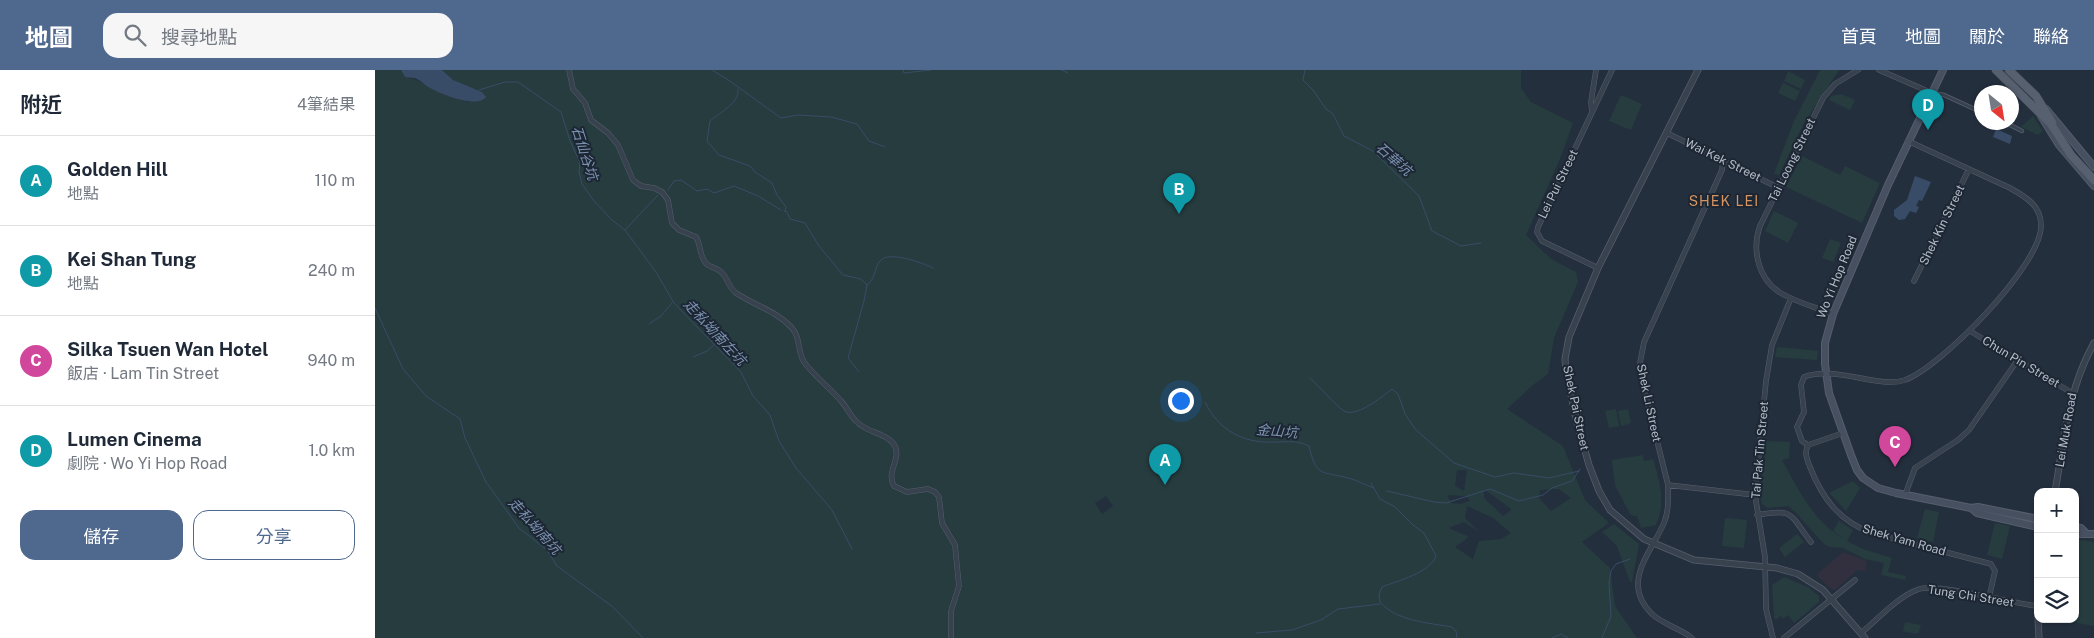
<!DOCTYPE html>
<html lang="zh-TW">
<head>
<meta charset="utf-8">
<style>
  :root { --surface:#fff; --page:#f6f6f7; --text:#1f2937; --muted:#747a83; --line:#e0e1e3; --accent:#4f688e }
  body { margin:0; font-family:"Public Sans","Noto Sans TC",sans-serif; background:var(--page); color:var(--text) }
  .controls { position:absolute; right:15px; bottom:15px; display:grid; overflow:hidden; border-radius:10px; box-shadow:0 1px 4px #0004 }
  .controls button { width:45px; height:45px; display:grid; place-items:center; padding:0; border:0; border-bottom:1px solid var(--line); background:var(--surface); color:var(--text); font:25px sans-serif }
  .compass { position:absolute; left:1599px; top:15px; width:45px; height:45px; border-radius:50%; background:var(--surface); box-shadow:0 1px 4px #0004; rotate:150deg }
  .you { position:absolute; left:805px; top:330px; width:18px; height:18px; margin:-12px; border:4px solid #fff; border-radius:50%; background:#1a73e8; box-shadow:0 0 0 8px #1a73e833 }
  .badge { display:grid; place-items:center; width:32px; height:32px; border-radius:50%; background:var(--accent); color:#fff; font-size:16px; font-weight:700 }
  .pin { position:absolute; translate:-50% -41px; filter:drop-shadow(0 1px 2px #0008) }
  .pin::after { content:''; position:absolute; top:26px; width:18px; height:15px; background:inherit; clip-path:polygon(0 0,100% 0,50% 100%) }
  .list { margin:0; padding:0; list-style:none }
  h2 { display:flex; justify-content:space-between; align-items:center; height:65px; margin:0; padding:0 20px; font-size:21px }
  h2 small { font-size:16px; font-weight:400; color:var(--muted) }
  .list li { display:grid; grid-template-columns:32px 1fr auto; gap:15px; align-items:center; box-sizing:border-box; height:90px; padding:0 20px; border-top:1px solid var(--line) }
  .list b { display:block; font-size:19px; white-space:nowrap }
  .list p { margin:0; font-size:16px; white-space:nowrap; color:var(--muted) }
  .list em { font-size:16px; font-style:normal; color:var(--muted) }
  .actions { display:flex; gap:10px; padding:15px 20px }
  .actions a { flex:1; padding:11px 0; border:1px solid var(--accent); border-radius:15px; text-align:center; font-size:18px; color:var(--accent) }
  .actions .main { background:var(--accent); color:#fff }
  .icon { flex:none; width:28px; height:28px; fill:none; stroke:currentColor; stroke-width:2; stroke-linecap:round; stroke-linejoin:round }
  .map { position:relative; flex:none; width:1719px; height:568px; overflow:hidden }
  header { display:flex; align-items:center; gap:30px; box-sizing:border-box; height:70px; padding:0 25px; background:var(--accent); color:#fff }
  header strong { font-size:24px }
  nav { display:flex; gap:28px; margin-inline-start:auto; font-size:18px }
  .search { width:350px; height:45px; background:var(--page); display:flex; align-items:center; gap:12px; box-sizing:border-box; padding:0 18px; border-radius:15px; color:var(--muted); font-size:19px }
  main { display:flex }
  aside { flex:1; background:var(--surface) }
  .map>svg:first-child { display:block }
  .medical { fill:#32303f }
  .green { fill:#263c3f; fill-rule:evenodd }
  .water { fill:#394c67 }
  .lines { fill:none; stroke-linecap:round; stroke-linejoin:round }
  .stream { stroke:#394c67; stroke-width:1 }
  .pedestrian-casing { stroke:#565f6c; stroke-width:4.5 }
  .minor-casing { stroke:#565f6c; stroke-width:5.5 }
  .tertiary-casing { stroke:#565f6c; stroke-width:7 }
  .secondary-casing { stroke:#565f6c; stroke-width:8 }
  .primary-casing { stroke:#414a57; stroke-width:9 }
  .pedestrian { stroke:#38414e; stroke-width:3 }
  .minor { stroke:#38414e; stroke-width:4.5 }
  .tertiary { stroke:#38414e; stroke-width:5.5 }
  .secondary { stroke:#465061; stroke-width:6 }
  .primary { stroke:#56606e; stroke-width:8 }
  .labels { text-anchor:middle; stroke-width:4; stroke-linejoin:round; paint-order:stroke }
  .street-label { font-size:12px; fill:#b4bcc9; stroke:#1d2633 }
  .water-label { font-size:14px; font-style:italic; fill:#7c92b1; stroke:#1d2633 }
  .neighbourhood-label { font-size:14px; letter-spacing:1px; fill:#d59563; stroke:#1d2633 }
</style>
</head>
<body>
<header>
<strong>地圖</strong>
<div class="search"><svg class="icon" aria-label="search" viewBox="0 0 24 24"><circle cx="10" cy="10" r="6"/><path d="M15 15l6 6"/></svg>搜尋地點</div>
<nav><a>首頁</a><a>地圖</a><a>關於</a><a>聯絡</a></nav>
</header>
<main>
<aside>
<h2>附近<small>4筆結果</small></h2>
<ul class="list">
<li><span class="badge" style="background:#0f9aa8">A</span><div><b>Golden Hill</b><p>地點</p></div><em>110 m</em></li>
<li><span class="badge" style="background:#0f9aa8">B</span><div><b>Kei Shan Tung</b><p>地點</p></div><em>240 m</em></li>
<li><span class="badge" style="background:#d1479c">C</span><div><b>Silka Tsuen Wan Hotel</b><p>飯店 · Lam Tin Street</p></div><em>940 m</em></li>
<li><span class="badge" style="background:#0f9aa8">D</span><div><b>Lumen Cinema</b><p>劇院 · Wo Yi Hop Road</p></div><em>1.0 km</em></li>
</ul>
<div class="actions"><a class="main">儲存</a><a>分享</a></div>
</aside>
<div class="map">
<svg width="1719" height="568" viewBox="0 0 1719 568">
  <rect width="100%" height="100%" fill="#242f3e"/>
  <path class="medical" d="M1468,482L1492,491L1490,501L1482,500L1460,520H1458L1445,509L1442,504Z"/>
  <path class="green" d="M0,0H26L33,8C43,8 63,22 75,26C81,29 88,30 95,32L104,20C90,18 76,11 67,0H1146V18L1156,32L1198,53L1185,89L1151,165L1176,189L1201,202L1203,212L1179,268L1173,304L1158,315L1132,339L1188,376L1210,430L1234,453L1207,472L1235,498L1240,536L1262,568H0ZM1082,400H1092L1089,421L1080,416ZM1109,419L1136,439V440L1128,446L1109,428ZM1184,419L1196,428L1176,441L1164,428L1165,420ZM1072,425L1092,426L1095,431L1086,434L1076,433ZM731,426L738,436L727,444L720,433ZM1092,436L1118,448L1136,463L1126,469L1104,471L1098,489L1080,477L1094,467L1074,458L1089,452L1104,462L1090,448Z
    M1445,0H1464L1429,53L1404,105L1399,104L1418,53Z
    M1413,1L1430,10L1426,19L1409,11Z
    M1408,13L1425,21L1420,31L1403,23Z
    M1466,24L1480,30L1475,40L1454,30L1456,26Z
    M1246,25L1267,34L1256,60L1234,51Z
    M1658,46L1668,61L1663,65L1646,57Z
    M1427,86L1465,105L1470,96L1505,113L1487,153L1411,117Z
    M1399,141L1423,153L1413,173L1390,161Z
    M1455,169L1466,173L1458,192L1447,188Z
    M1402,277L1443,281L1442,290L1400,287Z
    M1241,339L1244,356L1234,358L1230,341Z
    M1253,339L1256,353L1246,356L1243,341Z
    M1391,371L1415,372L1414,388L1407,390C1424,421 1439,452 1470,470L1458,461L1464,451L1478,460L1472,471L1488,479L1517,488L1513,502L1531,506L1530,510L1506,505L1509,493L1490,489L1468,478L1455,477L1449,474L1420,442L1413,436L1393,438L1387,434L1385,424Z
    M1268,385L1269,391L1278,389C1285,411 1291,433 1281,455L1266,458L1262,446H1259L1255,444L1240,415L1237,390Z
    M1478,411L1485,418L1471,441L1454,423Z
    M1550,439L1564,442L1558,472L1542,468Z
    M1350,448L1372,450L1369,478L1347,476Z
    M1620,453L1635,456L1627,489L1612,485Z
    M1239,454L1264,474L1257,512H1255L1242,476L1227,462Z
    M1422,464L1429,472L1410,487L1404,478Z
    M1700,469L1719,472V556L1681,549H1700Z
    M1409,507L1433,517L1444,526V532L1419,553L1413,545L1408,549L1406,546L1400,550L1399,548L1397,515Z
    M1530,552L1546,555L1543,564L1528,561Z"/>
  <path class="water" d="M26,0H67L78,10L107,22L111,27C102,39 66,24 55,18C50,16 47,11 42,9C38,7 34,8 30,7Z
    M1621,59L1637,66L1635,74L1618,67Z
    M1540,106L1556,112L1547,131L1544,130L1541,136L1544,137L1541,143L1535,141L1530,149L1524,150L1519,146V140L1532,130Z"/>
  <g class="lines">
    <path class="stream" d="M337,0L352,9L406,48L423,45L456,47L482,54L494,71L510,77
      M528,0L529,3L556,0
      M687,0L693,3
      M930,0L928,10L938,20L951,39L958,44L969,66L998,81L1044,126L1057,161L1086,176L1106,173
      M363,19C365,33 344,43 335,51L332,71L344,85L375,96L380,102L397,113L402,125L411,137L410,141
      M104,20L130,12H143L186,42L195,71L205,92L204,102L207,114L219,131L237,150L250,160L283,125
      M293,120L299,111L306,110L322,121L332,119L339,123L359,116L383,126L406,140
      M409,141L412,142L415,149L430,153L444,176L468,205L486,209L492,215C501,208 499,198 505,191C513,180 548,193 558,198
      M250,160L281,202L299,233L366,302L378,326L395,345L404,371L421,398L457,440L477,479
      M0,238L28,299L51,326L85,349L90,368L111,412L144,458L172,480L182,496L238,537L268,568
      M274,254L286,246L297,233
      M318,287L332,281L339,275
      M484,302L473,288L489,231L492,215
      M935,308C943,315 963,338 969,341C981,348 1007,327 1017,319L1023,324L1030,344L1041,360L1079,393L1120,407L1139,403L1174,408L1204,401
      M830,332C843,360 869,374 900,372C913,372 922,370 934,376C941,407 946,401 973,408C982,410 990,415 999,418
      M996,413L1005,429L1020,437L1038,455L1049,463L1061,486C1055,503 1022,511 1007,517L1004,525L1005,532C1021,551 1054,553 1077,557L1081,561L1082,568
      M1012,421L1059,432L1071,433L1115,419L1144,431L1168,425L1177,418L1197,411L1205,399
      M881,563L917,560L946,550L963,539L1005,534
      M1177,568L1186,564L1193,568
      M1227,568L1236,546L1234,513L1236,501L1241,494L1255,489"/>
    <g class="pedestrian-casing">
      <path id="pedestrian" d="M1557,23L1569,25L1606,42
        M1629,52L1647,61"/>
    </g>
    <g class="minor-casing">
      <path id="minor" d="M194,0L198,19L210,33L216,50L233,63L243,75L258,110L266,116L279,118L287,122L293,130L297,153L304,160L321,167C326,175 324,184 330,192C334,198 341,197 346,202C353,208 353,217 361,223C379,235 401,241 416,257C426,267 422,281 429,292C439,306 455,318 466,331C472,337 475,346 482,352C492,363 509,362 518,373C529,387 510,401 519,416L532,422L553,419L560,422L564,427L567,453L580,475L584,516L576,541V568
        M1504,0L1557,23
        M1217,42L1216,32L1221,0
        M1292,63L1404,118
        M1223,198L1167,171L1162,162L1163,157L1237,0
        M1539,211L1594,99
        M1458,244C1440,237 1420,232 1404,222C1382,207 1377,178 1385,156L1448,28L1460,14L1483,0
        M1595,261L1697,323
        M1433,375L1427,371L1422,357L1429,342L1426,315L1429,307C1462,295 1503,319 1530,310C1566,297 1665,196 1666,157C1667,136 1651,127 1635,118L1533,71
        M1433,375C1429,383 1432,389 1435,397C1447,428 1465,452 1497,463L1616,494L1620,501L1614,528
        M1433,375L1468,363
        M1293,415L1380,425
        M1530,425L1540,398L1583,370L1594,360L1642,291
        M1382,445C1420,438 1414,444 1436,472
        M1486,563C1503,549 1522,527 1544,519C1563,513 1637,533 1662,536
        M1317,568C1305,558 1289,555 1277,544C1245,513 1276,483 1289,453C1294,441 1293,428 1293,415L1264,298L1269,272L1347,100L1348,90
        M1398,568L1391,539L1390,487L1380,425L1391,311L1397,275L1416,228
        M1409,568L1480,510"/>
    </g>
    <g class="tertiary-casing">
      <path id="tertiary" d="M1323,0L1223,198L1194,267L1190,289L1191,300L1201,349L1214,395L1224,421L1235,440L1269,469L1319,490L1402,498L1423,504L1448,520L1490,568
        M1680,422C1689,370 1693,319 1719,273
        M1663,529V546
        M1663,549L1664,568"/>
    </g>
    <g class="secondary-casing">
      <path id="secondary" d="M1568,0L1513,115L1458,244L1450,273V294L1454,323L1476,385L1482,400L1488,408L1503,418L1521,423L1596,438L1603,437L1663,449
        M1671,39L1719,97
        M1666,46L1684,75L1719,116
        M1596,438L1602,443L1663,457
        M1700,457L1706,458L1710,462
        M1700,464H1719"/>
    </g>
    <g class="primary-casing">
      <path id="primary" d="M1621,0L1676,54L1696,85L1719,110
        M1634,0L1661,26L1677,52"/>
    </g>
    <use href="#pedestrian" class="pedestrian"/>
    <use href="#minor" class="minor"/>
    <use href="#tertiary" class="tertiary"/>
    <use href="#secondary" class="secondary"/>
    <use href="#primary" class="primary"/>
  </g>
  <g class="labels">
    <g class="street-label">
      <text transform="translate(1348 90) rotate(26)" y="4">Wai Kek Street</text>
      <text transform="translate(1417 90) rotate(-64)" y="4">Tai Loong Street</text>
      <text transform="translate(1183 114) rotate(-64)" y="4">Lei Pui Street</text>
      <text transform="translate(1567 155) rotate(-64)" y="4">Shek Kin Street</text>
      <text transform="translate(1462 207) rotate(-68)" y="4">Wo Yi Hop Road</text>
      <text transform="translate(1646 292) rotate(31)" y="4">Chun Pin Street</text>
      <text transform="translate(1274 333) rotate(78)" y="4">Shek Li Street</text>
      <text transform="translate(1201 338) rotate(78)" y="4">Shek Pai Street</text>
      <text transform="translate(1691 360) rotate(-80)" y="4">Lei Muk Road</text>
      <text transform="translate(1385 380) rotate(-85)" y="4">Tai Pak Tin Street</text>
      <text transform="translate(1529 470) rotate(16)" y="4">Shek Yam Road</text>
      <text transform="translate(1596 526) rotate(9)" y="4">Tung Chi Street</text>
    </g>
    <g class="water-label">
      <text transform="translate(210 83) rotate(72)" y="5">石仙谷坑</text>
      <text transform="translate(1019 89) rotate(41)" y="5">石華坑</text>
      <text transform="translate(340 262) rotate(47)" y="5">走私坳南左坑</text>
      <text transform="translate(902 361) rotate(5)" y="5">金山坑</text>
      <text transform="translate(160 456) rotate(48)" y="5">走私坳南坑</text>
    </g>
    <g class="neighbourhood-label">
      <text x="1349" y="136">SHEK LEI</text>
    </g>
  </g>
</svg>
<div class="controls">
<button>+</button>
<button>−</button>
<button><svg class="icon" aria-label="layers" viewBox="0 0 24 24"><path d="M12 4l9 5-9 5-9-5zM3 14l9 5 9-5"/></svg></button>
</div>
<svg class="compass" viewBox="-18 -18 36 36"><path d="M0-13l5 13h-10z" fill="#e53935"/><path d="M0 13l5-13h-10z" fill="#747a83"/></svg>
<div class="you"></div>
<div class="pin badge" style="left:790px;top:415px;background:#0f9aa8">A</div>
<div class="pin badge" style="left:804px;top:144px;background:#0f9aa8">B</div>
<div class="pin badge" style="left:1520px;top:397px;background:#d1479c">C</div>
<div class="pin badge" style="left:1553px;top:60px;background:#0f9aa8">D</div>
</div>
</main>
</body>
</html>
